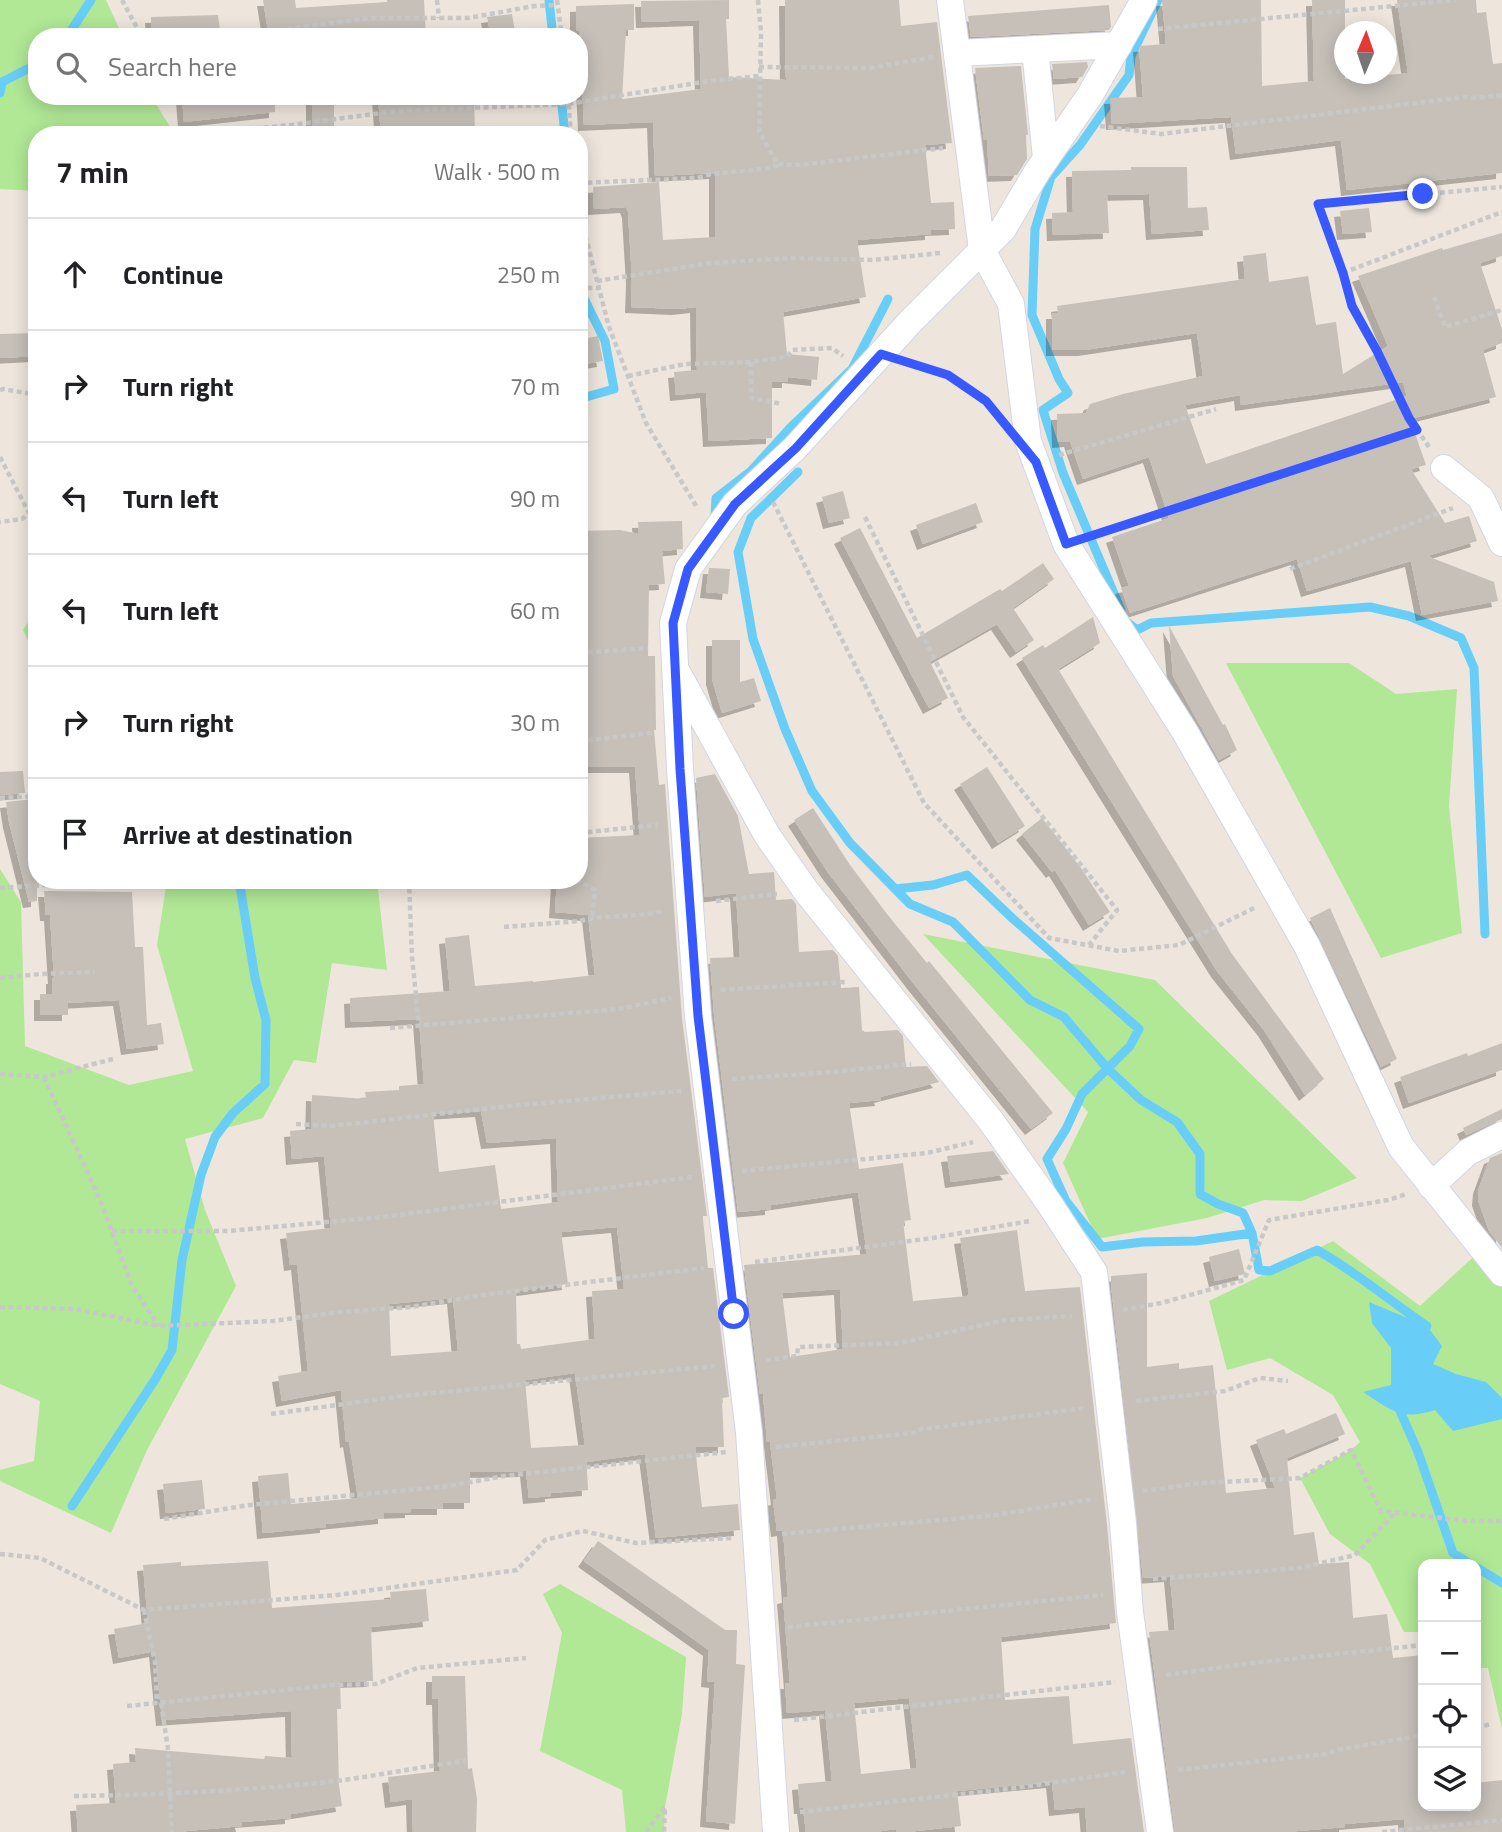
<!DOCTYPE html>
<html lang="en">
<head>
<meta charset="utf-8">
<style>
  :root { --surface:#fff; --page:#f2f2f2; --text:#202124; --muted:#757577; --line:#e0e0e0 }
  body { margin:0; font-family:"Titillium Web",sans-serif; background:var(--page); color:var(--text) }
  .controls { position:absolute; right:21px; bottom:21px; display:grid; overflow:hidden; border-radius:14px; box-shadow:0 4px 18px #0003 }
  .controls button { width:63px; height:63px; display:grid; place-items:center; padding:0; border:0; border-bottom:2px solid var(--line); background:var(--surface); color:var(--text); font:35px sans-serif }
  .compass { position:absolute; left:1334px; top:21px; width:63px; height:63px; border-radius:50%; background:var(--surface); box-shadow:0 4px 18px #0003; rotate:2deg }
  .stop { position:absolute; width:21px; height:21px; margin:-16px; border:5px solid #3859ff; border-radius:50%; background:#fff }
  .stop.end { background:#3859ff; border-color:#fff; box-shadow:0 2px 7px #0008 }
  .list { margin:0; padding:0; list-style:none }
  h2 { display:flex; justify-content:space-between; align-items:center; height:91px; margin:0; padding:0 28px; font-size:30px }
  h2 small { font-size:23px; font-weight:400; color:var(--muted) }
  .list li { display:grid; grid-template-columns:46px 1fr auto; gap:21px; align-items:center; box-sizing:border-box; height:112px; padding:0 28px; border-top:2px solid var(--line) }
  .list b { display:block; font-size:26px; white-space:nowrap }
  .list em { font-size:23px; font-style:normal; color:var(--muted) }
  .icon { flex:none; width:38px; height:38px; fill:none; stroke:currentColor; stroke-width:2; stroke-linecap:round; stroke-linejoin:round }
  .map { position:relative; flex:none; width:1502px; height:1832px; overflow:hidden }
  .search { position:absolute; background:var(--surface); box-shadow:0 4px 18px #0003; left:28px; top:28px; width:560px; height:77px; display:flex; align-items:center; gap:18px; box-sizing:border-box; padding:0 24px; border-radius:28px; color:var(--muted); font-size:26px }
  .panel { position:absolute; background:var(--surface); box-shadow:0 4px 18px #0003; left:28px; top:126px; width:560px; height:763px; border-radius:28px }
  .map>svg:first-child { display:block }
  .green { fill:#b0e895 }
  .water { fill:#68cef7 }
  .lines { fill:none; stroke-linecap:round; stroke-linejoin:round }
  .stream { stroke:#68cef7; stroke-width:9 }
  .building { fill:#c6c0b9; fill-rule:evenodd; filter:url(#shadow) }
  .street-casing { stroke:#d1d5e5; stroke-width:28 }
  .path { stroke:#c8c8c8; stroke-width:4.5; stroke-dasharray:5 3.5; stroke-linecap:butt }
  .street { stroke:#fff; stroke-width:26 }
  .route { stroke:#3859ff; stroke-width:9 }
</style>
</head>
<body>
<div class="map">
<svg width="1502" height="1832" viewBox="0 0 1502 1832">
  <defs>
    <filter id="shadow"><feDropShadow dx="-6" dy="6" stdDeviation="0" flood-color="#0004"/></filter>
  </defs>
  <rect width="100%" height="100%" fill="#eee6dc"/>
  <path class="green" d="M0,0H106L123,37H37V96H151L175,135H37V191L0,189Z
    M37,608V660L23,630Z
    M1349,663L1396,694L1457,689L1449,806L1462,933L1381,958L1226,663Z
    M0,869L21,902L25,1046L129,1085L193,1071L157,945L167,880H377L387,970L332,963L316,1063L294,1060L263,1118L185,1139L205,1210L236,1286L147,1450L111,1533L0,1481V1470L34,1461L40,1401L0,1384Z
    M923,934L1155,980L1357,1178L1302,1201L1264,1200L1207,1218L1097,1239L1063,1163L1088,1112Z
    M1333,1241L1420,1306L1482,1249L1502,1273V1729L1488,1668H1476V1564H1423V1632H1404L1370,1564L1330,1534L1300,1478L1351,1450L1360,1442L1333,1395L1270,1358L1227,1370L1209,1301Z
    M560,1584L686,1657L682,1714L665,1807L664,1832H626L622,1790L540,1751L562,1633L543,1594Z"/>
  <path class="water" d="M1369,1302L1427,1326L1442,1346L1433,1364L1456,1374L1486,1382L1502,1398V1419L1453,1431L1435,1410C1401,1421 1391,1410 1363,1392L1391,1385V1348L1372,1323Z"/>
  <g class="lines">
    <path class="stream" d="M549,0L553,37
      M67,37L91,0
      M0,93L2,82L37,64
      M561,96L565,135
      M579,288L605,341L614,389L579,399
      M798,472L751,518L738,552L753,639L785,729L812,791L850,843L910,904L953,922L1030,1000L1064,1017L1107,1068L1141,1100L1177,1122L1200,1154V1194L1218,1204L1243,1213L1252,1233L1259,1270L1270,1271L1317,1250C1356,1272 1390,1301 1427,1326
      M715,516L716,498L751,471L790,428L852,369L888,299
      M1121,610L1063,473L1043,410L1068,393L1059,379L1032,315L1035,229L1051,177L1080,145L1129,75L1131,56L1158,0
      M1127,622L1137,630L1151,623L1370,607L1409,616L1461,638L1474,668L1485,934
      M895,889L933,885L967,875L1011,917L1139,1029L1130,1046L1082,1094L1066,1129L1047,1159L1066,1201L1102,1247L1143,1242L1196,1241L1252,1233
      M1397,1404L1418,1452L1453,1553L1471,1564
      M72,1506L156,1378L172,1350L182,1260L201,1175L215,1137L233,1113L265,1084L266,1020L255,978L239,880
      M1476,1567L1502,1583"/>
  </g>
  <path class="building" d="M263,0H295L296,8L387,2V0H424L426,37H269Z
    M729,0V19H726L729,77L786,80L785,0H899L901,26L937,22L952,143L925,145L931,203L954,202L955,229L931,230V234L857,240L866,297L783,312L787,354L819,357L817,380L788,377V382H772V438L709,441L706,392L676,395L674,372L697,370L696,307L678,309L631,307L632,278L628,212L626,207L594,209L593,187L659,182L663,240L715,237V173L655,176L653,122L584,125L582,84L579,83V31H576V6L634,4V30H626L622,99L701,89L699,20L642,22L641,1Z
    M1162,0H1261L1262,86L1314,81L1312,0H1345V79L1408,73L1397,0H1476L1477,13L1486,12L1493,64L1502,63V173L1347,190L1341,140L1236,154L1231,117L1112,124L1110,98L1143,97L1139,46L1166,44Z
    M1109,5L1111,27L1109,30L971,37L968,16Z
    M512,14L516,37H491L487,17Z
    M218,15L221,37H152L151,17Z
    M1087,62L1088,67L1082,77L1054,79L1052,64Z
    M1021,66L1028,135H1026L1027,159L1017,175L989,176L987,140H984L975,68Z
    M182,96H275V112L184,122Z
    M312,96H334V135H312Z
    M378,96H474L475,135H381Z
    M1131,167H1187L1188,208L1207,207L1209,230L1152,234L1149,194L1107,195L1109,233L1053,235L1052,213L1073,212L1072,171L1131,170Z
    M1369,208L1372,232L1343,234L1340,211Z
    M1502,233V256L1480,263L1502,329V343L1483,350L1496,397L1410,419L1426,465L1411,469L1445,523L1469,516L1477,541L1427,556L1494,582L1498,601L1422,615L1411,561L1307,591L1297,559L1130,613L1121,588L1129,586L1112,537L1169,518L1149,457L1083,479L1070,441L1058,442L1057,414L1086,413L1090,404L1123,394L1203,376L1197,333L1084,350H1052V313H1058L1057,306L1245,279L1243,256L1266,253L1269,282L1308,276L1316,325L1336,322L1343,374L1388,346L1358,276L1442,248L1443,250ZM1403,382L1407,396L1206,464L1185,405L1240,395L1241,405Z
    M37,333V356L0,358V334Z
    M598,336L603,361L579,365V340Z
    M843,491L850,518L829,523L822,497Z
    M976,503L983,522L923,544L916,525Z
    M682,521L683,549L662,551L665,584L649,585L648,656H655L656,730H654L659,785L665,784L682,1018L707,1216H703V1219L708,1268H713L729,1397L722,1398L724,1447H695L702,1507L738,1504L740,1530L656,1538L645,1454L587,1462L586,1451L588,1490L551,1493V1496L529,1498L526,1471L470,1472V1503H443V1509H411V1512L384,1513V1518L326,1524V1527L263,1533L258,1476L288,1473L291,1504L358,1498L349,1441L346,1442L341,1390L282,1401L278,1376L308,1371L297,1264L290,1265L286,1233L331,1228L324,1156L292,1159L290,1131L311,1129L312,1095L366,1099L365,1092L399,1090V1086L424,1084L419,1019L351,1022L350,998L450,991L445,938L469,935L475,986L533,981V982L595,975L588,915L555,912L557,880H579V838L640,835L635,767H579V531L620,530L639,534L638,522ZM481,1111L487,1143L556,1138L558,1202L501,1209L495,1165L439,1172L433,1114ZM617,1227L624,1289L592,1291L595,1339L521,1349L520,1344H517L516,1291L568,1284L561,1232ZM453,1298L458,1351L391,1356L389,1304ZM575,1373L585,1445L531,1448L525,1380Z
    M860,528L917,638L1000,589L1002,591L1043,563L1054,579L1013,608L1034,640L1016,652L997,624L930,662L948,698L929,708L840,538Z
    M709,568L730,569L728,594L706,592Z
    M1093,617L1100,643L1058,669L1232,954L1324,1079L1305,1095L1264,1030L1217,971L1022,658L1043,645L1045,648Z
    M1169,626L1223,725L1225,724L1237,750L1219,760L1173,676Z
    M712,640H740V682L754,678L761,701L722,713L712,679Z
    M987,767L1025,826L998,843L960,784Z
    M23,771L25,793L0,795V772Z
    M715,774L738,816L749,874L774,872L776,900L792,899L796,904L799,952L833,950L838,956L841,988L859,987L862,1030L865,1032L898,1030L903,1036L906,1067L927,1066L939,1082L880,1097L881,1100L849,1103L859,1169L903,1163L911,1220L903,1221L913,1301L967,1296L969,1294L960,1238L1017,1230L1025,1291L1080,1287L1107,1525L1116,1623L1001,1637L1005,1700L1069,1696L1073,1744L1131,1738L1144,1832H1087L1085,1807L1055,1810L1052,1782L957,1791L961,1826L907,1832H897L896,1829L874,1832H806L803,1808H800L798,1784L832,1781L825,1710L787,1713L785,1683H790L783,1598L788,1597L783,1530L777,1531L773,1500L777,1499L770,1442H767L763,1393L760,1394L744,1265L867,1254L858,1192L771,1205V1209L738,1212L714,1014L710,958L740,957L736,893L705,897L696,778ZM840,1289L843,1349L790,1357L782,1293ZM909,1698L917,1768L861,1774L854,1703Z
    M34,799L37,825V901L29,902L9,822L6,802Z
    M813,808L850,865L887,914L927,963L929,961L1053,1113L1031,1129L914,984L827,871L794,820Z
    M1042,818L1081,868L1110,912L1089,925L1055,870L1052,872L1022,834Z
    M44,891L132,892L135,947H143L147,1025L161,1023L164,1044L127,1049L119,1000L68,1003V1015H40V994H52V978H54L50,915H46Z
    M1330,908L1397,1059L1381,1067L1310,918Z
    M1502,1043V1070L1409,1103L1400,1077L1467,1053L1468,1056Z
    M1502,1109V1119L1466,1135L1463,1128Z
    M993,1151L1009,1174L951,1182L947,1156Z
    M1502,1153V1248L1489,1231L1478,1200L1479,1188L1490,1158Z
    M1239,1249L1245,1274L1215,1281L1209,1257Z
    M1147,1273V1367L1179,1363V1369L1213,1365L1226,1493L1275,1488L1256,1440L1284,1429L1286,1434L1336,1413L1345,1434L1287,1458L1294,1535L1314,1532L1319,1564L1349,1562L1353,1618L1387,1614L1393,1658L1423,1655V1806H1476V1783L1502,1780V1832H1405L1404,1819L1345,1824V1827L1285,1832H1175L1149,1632L1175,1630L1170,1576L1143,1578L1111,1284V1276Z
    M202,1480L205,1509L166,1513L163,1484Z
    M598,1541L725,1630H737L736,1664L745,1665L735,1824L706,1821L715,1682L707,1681L709,1650L584,1561Z
    M268,1561L272,1608L391,1599L390,1592L426,1589L429,1621L371,1627L373,1681L340,1682L341,1709H337L339,1785L342,1806L291,1814V1818L241,1822L242,1826L176,1832H78L76,1805L116,1803L113,1764L136,1762L135,1748L264,1759L265,1756L292,1758L291,1711L162,1720L155,1651L119,1658L114,1629L148,1623L143,1565L181,1562V1566Z
    M432,1676H465L468,1769L472,1768L477,1799L476,1832H413L412,1799L391,1802L388,1777L440,1771L438,1699H432Z"/>
  <g class="lines">
    <g class="street-casing">
      <path id="street" d="M950,0L982,250L1011,304L1028,441L1066,544L1185,732L1307,946L1401,1147L1502,1273
        M1035,49L1046,158
        M957,53L1119,45
        M1444,468L1481,498L1502,543
        M677,672L767,835L806,891L991,1121L1049,1203L1094,1272L1123,1523L1130,1612L1160,1832
        M1431,1186L1468,1152L1502,1135
        M776,1832L749,1432L698,1016L680,769L673,623L688,569L735,504L795,448L911,321L1003,229L1037,172L1090,95L1144,0"/>
    </g>
    <path class="path" d="M122,0L142,37
      M437,0L439,18
      M557,0L562,37
      M758,0L761,32L759,131L777,164L800,165L943,148
      M1158,29L1456,0
      M228,37L370,18H468L534,6L557,5
      M759,67L870,68L933,57
      M568,96L571,135
      M1100,126L1161,134L1465,97L1477,98L1502,95
      M196,134L292,125L396,111L568,104L709,81L759,76
      M579,183L697,178L711,174L771,168L779,164
      M579,211L609,327L646,423L698,509
      M1343,273L1502,212
      M597,281L711,263L791,258L873,260L941,253
      M579,288H599
      M1434,297L1445,327L1502,310
      M751,362V398L782,404
      M910,363C946,374 972,384 997,414
      M628,376L685,364L751,362L787,357L792,350L832,348L843,356
      M0,390L3,389L37,395
      M1429,447L1409,418L1377,351L1352,306L1343,273L1318,204L1502,187
      M1059,455L1216,409
      M0,457L29,513L22,519L0,522
      M773,502L924,803L1049,938L1119,951L1179,945L1254,908
      M865,517L963,717L1117,910L1089,945
      M1090,536L1417,431
      M1290,569L1453,508
      M579,653L648,648
      M579,741L652,733
      M0,798L37,796
      M579,833L658,825
      M409,880L412,957L419,1024
      M576,880L595,890L592,918
      M0,888L120,880
      M716,901L777,894
      M504,927L580,921C607,914 636,918 663,911
      M0,978L40,974L95,972
      M721,990L845,982
      M390,1028L619,1009L671,998
      M0,1074L44,1077L113,1059
      M44,1077L101,1202L132,1286L159,1326
      M732,1079L833,1072L911,1064
      M296,1124L333,1126L509,1106L681,1091
      M742,1171L927,1153L973,1142
      M112,1231H229L382,1217L692,1177
      M755,1262L932,1238L1030,1221
      M0,1307L75,1309L159,1326L273,1321L340,1312L411,1307L483,1295L704,1268
      M1123,1310L1161,1303L1244,1280L1269,1220L1388,1200L1407,1194
      M766,1360L797,1356L798,1347L900,1343L1005,1320L1072,1316
      M1136,1401L1225,1391L1260,1378L1288,1381
      M271,1414L403,1396L715,1366
      M776,1447L914,1433L916,1430L1085,1408
      M1143,1491L1201,1483L1300,1478L1351,1450L1381,1511L1467,1521H1502
      M164,1519L249,1505L450,1486L504,1476L726,1452
      M782,1534L996,1515L1093,1499
      M0,1554L40,1558L144,1610L337,1595L517,1570L545,1540L583,1531L636,1543L732,1538
      M1153,1579L1300,1568L1355,1555L1395,1513
      M144,1610L155,1662L157,1703
      M788,1627L1103,1595
      M1166,1675L1252,1663L1423,1645
      M161,1703L168,1749L172,1832
      M127,1706L333,1685L376,1684L417,1668L526,1658
      M794,1720L1115,1682
      M1476,1728L1491,1724
      M1178,1770L1326,1754L1337,1750L1423,1735
      M74,1796C155,1795 237,1791 318,1783C368,1778 416,1767 466,1761
      M800,1812L1016,1788L1125,1772
      M646,1832L665,1807L664,1832
      M1382,1832L1502,1820"/>
    <use href="#street" class="street"/>
  </g>
  <g class="lines">
    <path class="route" d="M734,1314L698,1016L680,769L673,623L688,569L735,504L796,448L881,354L948,375L986,401L1036,462L1066,544L1417,430L1409,418L1377,351L1352,306L1343,273L1318,204L1423,194"/>
  </g>
</svg>
<div class="controls">
<button>+</button>
<button>−</button>
<button><svg class="icon" aria-label="locate" viewBox="0 0 24 24"><circle cx="12" cy="12" r="6"/><path d="M12 2v4M12 18v4M2 12h4M18 12h4"/></svg></button>
<button><svg class="icon" aria-label="layers" viewBox="0 0 24 24"><path d="M12 4l9 5-9 5-9-5zM3 14l9 5 9-5"/></svg></button>
</div>
<svg class="compass" viewBox="-18 -18 36 36"><path d="M0-13l5 13h-10z" fill="#e53935"/><path d="M0 13l5-13h-10z" fill="#757577"/></svg>
<div class="stop" style="left:734px;top:1314px"></div>
<div class="stop end" style="left:1423px;top:194px"></div>
<div class="search"><svg class="icon" aria-label="search" viewBox="0 0 24 24"><circle cx="10" cy="10" r="6"/><path d="M15 15l6 6"/></svg>Search here</div>
<section class="panel">
<h2>7 min<small>Walk · 500 m</small></h2>
<ul class="list">
<li><svg class="icon" aria-label="ahead" viewBox="0 0 24 24"><path d="M12 20V5M6 11l6-6 6 6"/></svg><div><b>Continue</b></div><em>250 m</em></li>
<li><svg class="icon" aria-label="right" viewBox="0 0 24 24"><path d="M7 20v-9h11M14 6l5 5-5 5"/></svg><div><b>Turn right</b></div><em>70 m</em></li>
<li><svg class="icon" aria-label="left" viewBox="0 0 24 24"><path d="M17 20v-9H6M10 6l-5 5 5 5"/></svg><div><b>Turn left</b></div><em>90 m</em></li>
<li><svg class="icon" aria-label="left" viewBox="0 0 24 24"><path d="M17 20v-9H6M10 6l-5 5 5 5"/></svg><div><b>Turn left</b></div><em>60 m</em></li>
<li><svg class="icon" aria-label="right" viewBox="0 0 24 24"><path d="M7 20v-9h11M14 6l5 5-5 5"/></svg><div><b>Turn right</b></div><em>30 m</em></li>
<li><svg class="icon" aria-label="arrive" viewBox="0 0 24 24"><path d="M6 21V4h12l-3 4 3 4H6"/></svg><div><b>Arrive at destination</b></div></li>
</ul>
</section>
</div>
</body>
</html>
